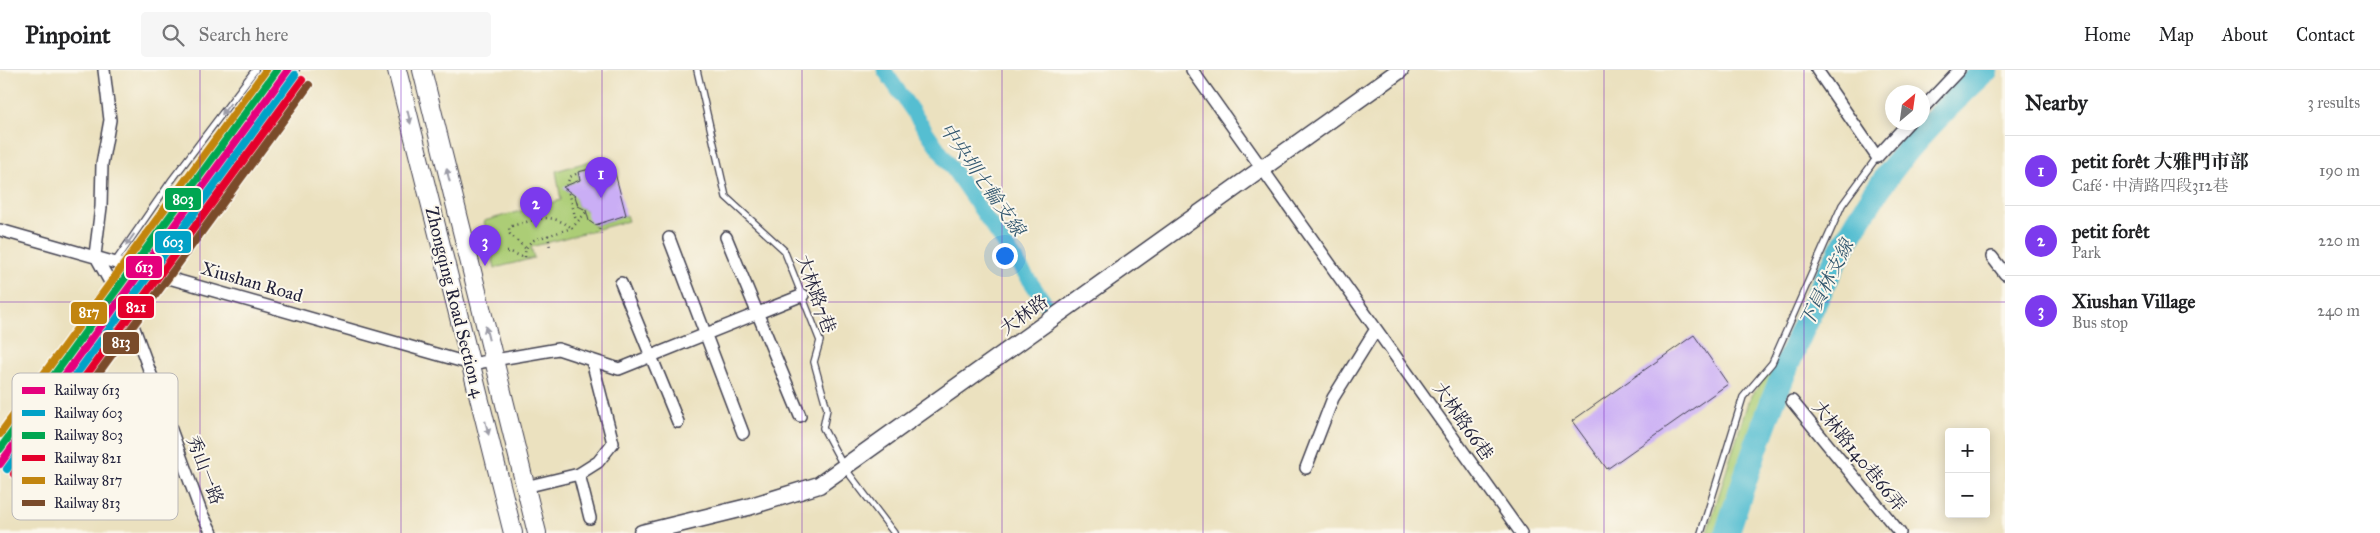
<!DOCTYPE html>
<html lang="en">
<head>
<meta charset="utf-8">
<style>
  :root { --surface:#fff; --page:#f6f6f6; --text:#202124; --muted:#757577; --line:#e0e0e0; --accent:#7c3aed }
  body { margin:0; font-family:"IM FELL Great Primer","Noto Serif TC",serif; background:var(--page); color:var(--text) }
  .controls { position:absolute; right:15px; bottom:15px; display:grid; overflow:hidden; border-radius:5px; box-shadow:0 2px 12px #0003 }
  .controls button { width:45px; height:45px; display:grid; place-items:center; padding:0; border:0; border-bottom:1px solid var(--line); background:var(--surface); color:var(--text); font:25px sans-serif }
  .compass { position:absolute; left:1885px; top:15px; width:45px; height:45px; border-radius:50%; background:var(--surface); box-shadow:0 2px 12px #0003; rotate:29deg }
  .you { position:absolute; left:1004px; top:185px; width:18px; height:18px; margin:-12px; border:4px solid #fff; border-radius:50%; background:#1a73e8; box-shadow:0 0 0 8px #1a73e833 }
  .badge { display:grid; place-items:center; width:32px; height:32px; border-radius:50%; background:var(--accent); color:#fff; font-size:16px; font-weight:700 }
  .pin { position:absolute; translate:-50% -41px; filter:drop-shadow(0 1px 2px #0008) }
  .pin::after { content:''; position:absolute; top:26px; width:18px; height:15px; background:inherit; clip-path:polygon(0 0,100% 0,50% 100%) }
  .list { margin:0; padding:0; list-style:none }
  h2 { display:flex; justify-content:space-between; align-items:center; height:65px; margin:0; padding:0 20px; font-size:21px }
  h2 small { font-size:16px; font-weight:400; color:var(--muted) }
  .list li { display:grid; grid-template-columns:32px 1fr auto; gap:15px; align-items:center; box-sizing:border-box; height:70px; padding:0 20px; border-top:1px solid var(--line) }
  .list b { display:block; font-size:19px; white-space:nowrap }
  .list p { margin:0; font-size:16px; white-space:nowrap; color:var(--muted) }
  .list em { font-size:16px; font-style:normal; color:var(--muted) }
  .icon { flex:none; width:28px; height:28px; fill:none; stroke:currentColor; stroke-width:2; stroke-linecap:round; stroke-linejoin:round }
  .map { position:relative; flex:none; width:2005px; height:463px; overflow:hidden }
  header { display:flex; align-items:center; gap:30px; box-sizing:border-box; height:70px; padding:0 25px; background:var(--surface); border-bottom:1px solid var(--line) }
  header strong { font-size:24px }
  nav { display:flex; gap:28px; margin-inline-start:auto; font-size:18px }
  .search { width:350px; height:45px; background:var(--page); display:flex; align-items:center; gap:12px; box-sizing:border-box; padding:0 18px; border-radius:5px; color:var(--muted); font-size:19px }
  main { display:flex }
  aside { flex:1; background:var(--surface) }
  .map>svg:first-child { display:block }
  .green { fill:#accd76; stroke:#677858 }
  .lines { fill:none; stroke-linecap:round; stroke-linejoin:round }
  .canal { stroke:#54bed1; stroke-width:15 }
  .river { stroke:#54bed1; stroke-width:25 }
  .building { fill:#caaef5 }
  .lane-casing { stroke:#403f4f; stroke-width:8 }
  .street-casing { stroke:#403f4f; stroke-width:14 }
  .secondary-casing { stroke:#403f4f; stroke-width:19 }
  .primary-casing { stroke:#403f4f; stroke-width:20 }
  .path { stroke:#403f4f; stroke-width:2.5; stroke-dasharray:1 4; stroke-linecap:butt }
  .lane { stroke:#fff; stroke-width:5.5 }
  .street { stroke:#fff; stroke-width:11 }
  .secondary { stroke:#fff; stroke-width:16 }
  .primary { stroke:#fff; stroke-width:18 }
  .rail-1-casing { stroke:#fbf7ec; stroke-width:11 }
  .rail-2-casing { stroke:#fbf7ec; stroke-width:11 }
  .rail-3-casing { stroke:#fbf7ec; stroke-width:11 }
  .rail-4-casing { stroke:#fbf7ec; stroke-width:11 }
  .rail-5-casing { stroke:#fbf7ec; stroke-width:11 }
  .rail-6-casing { stroke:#fbf7ec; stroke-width:11 }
  .rail-1 { stroke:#e5007d; stroke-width:8 }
  .rail-2 { stroke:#02a2c7; stroke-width:8 }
  .rail-3 { stroke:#00a651; stroke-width:8 }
  .rail-4 { stroke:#e4002b; stroke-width:8 }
  .rail-5 { stroke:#c2850f; stroke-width:8 }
  .rail-6 { stroke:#7a4b2a; stroke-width:8 }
  .oneway { fill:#9c9ca7 }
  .grid { fill:none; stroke:#7b2cbf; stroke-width:1; stroke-opacity:0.55 }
  .labels { text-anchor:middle; stroke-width:4; stroke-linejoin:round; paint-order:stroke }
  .street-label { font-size:18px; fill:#22223b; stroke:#fbf7ec }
  .water-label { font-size:19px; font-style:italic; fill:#345970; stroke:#fbf7ec }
  .key { fill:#fbf7ec; stroke:#bab7b7; stroke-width:1 }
  .key-label { font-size:14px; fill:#22223b }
  .line-badge { stroke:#fbf7ec; stroke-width:2 }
  .badge-label { font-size:14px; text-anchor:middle; font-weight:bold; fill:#fff }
</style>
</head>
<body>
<header>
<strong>Pinpoint</strong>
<div class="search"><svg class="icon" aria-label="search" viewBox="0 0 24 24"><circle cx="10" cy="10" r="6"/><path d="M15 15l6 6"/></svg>Search here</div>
<nav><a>Home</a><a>Map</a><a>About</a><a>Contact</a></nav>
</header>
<main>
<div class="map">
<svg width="2005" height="463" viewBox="0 0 2005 463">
  <rect width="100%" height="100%" fill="#fbf7ec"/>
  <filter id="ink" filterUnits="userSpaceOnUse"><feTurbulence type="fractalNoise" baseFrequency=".02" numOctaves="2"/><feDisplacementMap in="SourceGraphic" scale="10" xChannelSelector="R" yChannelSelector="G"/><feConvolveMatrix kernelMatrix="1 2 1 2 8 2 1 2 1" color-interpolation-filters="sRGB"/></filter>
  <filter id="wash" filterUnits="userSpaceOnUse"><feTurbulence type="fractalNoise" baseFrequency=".0096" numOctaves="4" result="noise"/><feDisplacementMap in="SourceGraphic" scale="20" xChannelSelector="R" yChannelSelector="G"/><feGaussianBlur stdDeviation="1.12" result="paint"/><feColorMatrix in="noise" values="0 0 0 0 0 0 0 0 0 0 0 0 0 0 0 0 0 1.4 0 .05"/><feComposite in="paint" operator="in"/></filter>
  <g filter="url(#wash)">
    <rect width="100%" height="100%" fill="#ebe1bf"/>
    <path class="green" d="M597,89L598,97L578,102L580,111L568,115V121L575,123L578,136L589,142L593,156L626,145L628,151L531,177L534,188L495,198L484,151L561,130L556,101Z
      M1779,289L1782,290L1721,463H1707L1748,332L1775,290Z"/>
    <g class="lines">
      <path class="canal" d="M884,0L1050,240"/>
      <path class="river" d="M1727,463C1768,337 1813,210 1890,102C1918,64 1952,31 1986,0"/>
    </g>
    <g id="blocks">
      <path class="building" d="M598,97L601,106L615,103L626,145L595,155L589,151L586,140L578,136L575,126L563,117L580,110L578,102Z
        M1694,265L1728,314L1607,399L1572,351Z"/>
    </g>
  </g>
  <g filter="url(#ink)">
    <use href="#blocks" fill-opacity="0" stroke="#403f4f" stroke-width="1"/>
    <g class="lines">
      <g class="lane-casing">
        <path id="lane" d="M697,0L726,127L784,180L820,271L814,292L827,339L823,358L844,397L894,463
          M115,192L171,111L255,0
          M148,200L296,0
          M1701,463L1743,327L1772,293L1842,135L1877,87"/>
      </g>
      <g class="street-casing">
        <path id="street" d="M104,0L110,50L102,94L101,137L95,185L131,250L201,442L212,463
          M1192,0L1521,463
          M1817,0L1877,87L1909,52
          M1922,39L1959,0
          M0,160L471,294L558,279L619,299L803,225
          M726,167L800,346
          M669,168L743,363
          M1992,187L2005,204
          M621,213L678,352
          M1792,331L1900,463
          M1306,398L1333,328L1376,259
          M579,404L598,392L613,373L592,291
          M525,417L579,404L590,448"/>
      </g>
      <g class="secondary-casing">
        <path id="secondary" d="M642,463L748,437L819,415L1400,0"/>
      </g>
      <g class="primary-casing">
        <path id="primary" d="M397,0L513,463
          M422,0L537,463"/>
      </g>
      <path class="path" d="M576,104L570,107L565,119L570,125L576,151
        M598,154L601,164
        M548,165L550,178
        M525,178L510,164L509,158C513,155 515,155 519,154C542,148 550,143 572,158
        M507,182H511L525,188C525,179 526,175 534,170L572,158L587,141"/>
      <use href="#lane" class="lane"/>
      <use href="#street" class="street"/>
      <use href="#secondary" class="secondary"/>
      <use href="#primary" class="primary"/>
      <g class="rail-1-casing">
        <path id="rail-1" d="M0,394L288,0"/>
      </g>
      <g class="rail-2-casing">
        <path id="rail-2" d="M7,399L295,5"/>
      </g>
      <g class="rail-3-casing">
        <path id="rail-3" d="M0,379L277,0"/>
      </g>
      <g class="rail-4-casing">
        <path id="rail-4" d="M14,404L302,10"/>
      </g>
      <g class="rail-5-casing">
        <path id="rail-5" d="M0,364L266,0"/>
      </g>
      <g class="rail-6-casing">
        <path id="rail-6" d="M21,409L309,15"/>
      </g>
      <use href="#rail-1" class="rail-1"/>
      <use href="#rail-2" class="rail-2"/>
      <use href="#rail-3" class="rail-3"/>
      <use href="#rail-4" class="rail-4"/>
      <use href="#rail-5" class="rail-5"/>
      <use href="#rail-6" class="rail-6"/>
    </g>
    <defs><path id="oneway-solid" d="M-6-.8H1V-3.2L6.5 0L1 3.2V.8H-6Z" transform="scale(1.25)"/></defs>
    <g class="oneway">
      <use href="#oneway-solid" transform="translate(226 39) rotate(127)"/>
      <use href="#oneway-solid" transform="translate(409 47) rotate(76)"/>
      <use href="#oneway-solid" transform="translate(448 105) rotate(-104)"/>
      <use href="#oneway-solid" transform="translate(130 170) rotate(125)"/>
      <use href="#oneway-solid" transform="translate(487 263) rotate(-104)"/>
      <use href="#oneway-solid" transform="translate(487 358) rotate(76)"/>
    </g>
  </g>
  <path class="grid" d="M200,0V463M401,0V463M602,0V463M802,0V463M1002,0V463M1203,0V463M1404,0V463M1604,0V463M1804,0V463M0,232H2005"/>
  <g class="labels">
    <g class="street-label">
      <text transform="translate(252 212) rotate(16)" y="6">Xiushan Road</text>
      <text transform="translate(816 224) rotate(70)" y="6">大林路7巷</text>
      <text transform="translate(455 232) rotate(76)" y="6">Zhongqing Road Section 4</text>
      <text transform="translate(1024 245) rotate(-36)" y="6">大林路</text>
      <text transform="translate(1463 351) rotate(55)" y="6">大林路66巷</text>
      <text transform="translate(1859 386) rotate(51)" y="6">大林路140巷66弄</text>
      <text transform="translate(205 400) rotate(69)" y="6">秀山一路</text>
    </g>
    <g class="water-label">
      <text transform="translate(983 109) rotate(55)" y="7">中央圳七輪支線</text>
      <text transform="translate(1826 213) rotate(-63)" y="7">下員林支線</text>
    </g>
  </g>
  <rect x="12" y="303" width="166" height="147" rx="8" class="key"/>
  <rect x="22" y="317" width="23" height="7" fill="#e5007d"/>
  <rect x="22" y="340" width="23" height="6" fill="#02a2c7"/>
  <rect x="22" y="362" width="23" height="7" fill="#00a651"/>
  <rect x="22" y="385" width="23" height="6" fill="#e4002b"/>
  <rect x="22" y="407" width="23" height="7" fill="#c2850f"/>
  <rect x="22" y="430" width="23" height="6" fill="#7a4b2a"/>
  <g class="key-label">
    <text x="54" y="325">Railway 613</text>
    <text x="54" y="348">Railway 603</text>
    <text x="54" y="370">Railway 803</text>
    <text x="54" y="393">Railway 821</text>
    <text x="54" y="415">Railway 817</text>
    <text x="54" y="438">Railway 813</text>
  </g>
  <g class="line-badge">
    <rect x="164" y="117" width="38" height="24" rx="5" fill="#00a651"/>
    <rect x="154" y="160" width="38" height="24" rx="5" fill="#02a2c7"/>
    <rect x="125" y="185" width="38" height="24" rx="5" fill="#e5007d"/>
    <rect x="117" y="225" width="38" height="24" rx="5" fill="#e4002b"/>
    <rect x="70" y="231" width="38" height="24" rx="5" fill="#c2850f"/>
    <rect x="102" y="261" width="38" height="24" rx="5" fill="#7a4b2a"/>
  </g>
  <g class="badge-label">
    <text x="183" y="134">803</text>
    <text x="173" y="177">603</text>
    <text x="144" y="202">613</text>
    <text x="136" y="242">821</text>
    <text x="89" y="247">817</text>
    <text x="121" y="277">813</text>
  </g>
</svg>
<div class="controls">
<button>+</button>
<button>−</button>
</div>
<svg class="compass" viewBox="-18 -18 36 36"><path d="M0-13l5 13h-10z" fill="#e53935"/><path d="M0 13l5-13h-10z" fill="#757577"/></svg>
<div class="you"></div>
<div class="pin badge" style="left:601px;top:128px">1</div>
<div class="pin badge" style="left:536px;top:158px">2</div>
<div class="pin badge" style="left:485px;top:196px">3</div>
</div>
<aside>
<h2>Nearby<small>3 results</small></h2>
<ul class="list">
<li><span class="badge">1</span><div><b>petit forêt 大雅門市部</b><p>Café · 中清路四段312巷</p></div><em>190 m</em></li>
<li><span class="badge">2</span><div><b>petit forêt</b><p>Park</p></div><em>220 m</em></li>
<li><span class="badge">3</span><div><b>Xiushan Village</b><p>Bus stop</p></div><em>240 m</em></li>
</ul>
</aside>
</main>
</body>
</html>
